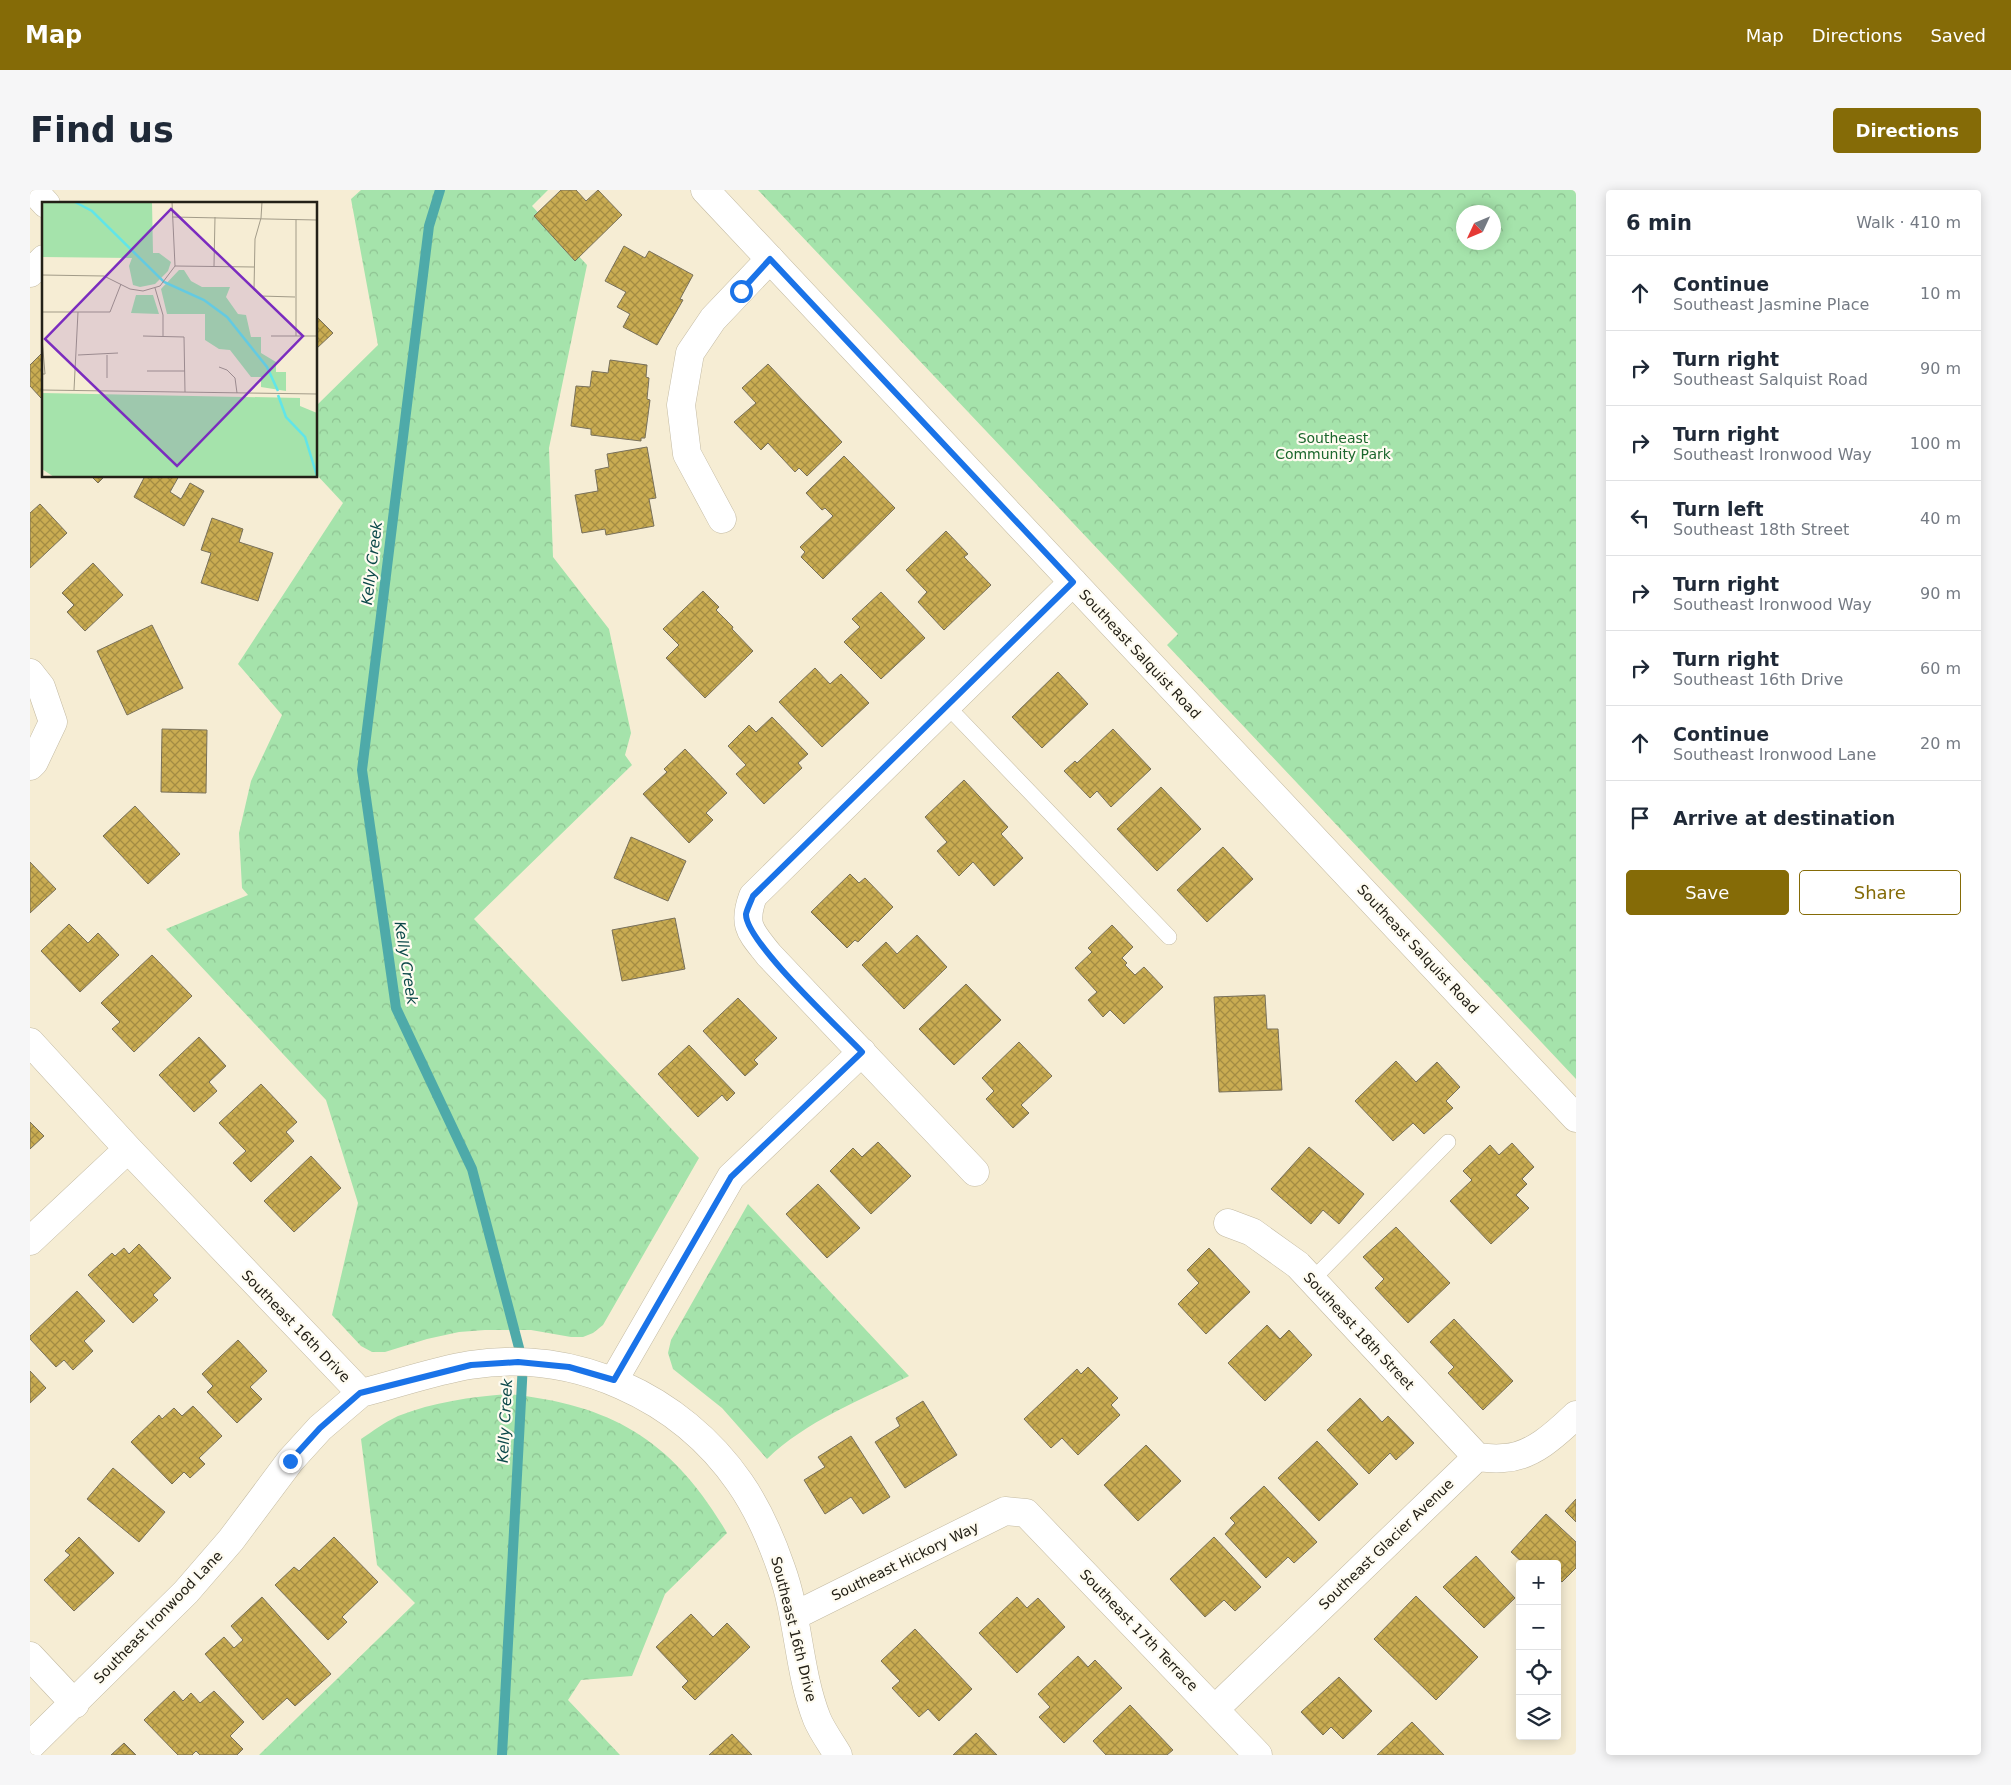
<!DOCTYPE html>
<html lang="en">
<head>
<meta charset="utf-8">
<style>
  :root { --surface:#fff; --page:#f6f6f7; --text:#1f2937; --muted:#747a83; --line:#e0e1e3; --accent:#856b07 }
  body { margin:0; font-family:"DejaVu Sans",sans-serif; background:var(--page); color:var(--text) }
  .controls { position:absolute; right:15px; bottom:15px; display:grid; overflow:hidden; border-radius:5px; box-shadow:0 2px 12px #0003 }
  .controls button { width:45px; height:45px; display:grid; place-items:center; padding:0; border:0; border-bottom:1px solid var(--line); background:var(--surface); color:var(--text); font:25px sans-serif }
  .compass { position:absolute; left:1426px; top:15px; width:45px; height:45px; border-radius:50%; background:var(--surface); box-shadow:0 2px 12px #0003; rotate:226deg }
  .stop { position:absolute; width:15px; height:15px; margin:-11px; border:4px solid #1a73e8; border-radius:50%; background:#fff }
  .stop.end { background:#1a73e8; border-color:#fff; box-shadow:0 1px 5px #0008 }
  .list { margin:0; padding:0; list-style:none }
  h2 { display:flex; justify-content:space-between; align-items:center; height:65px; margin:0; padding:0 20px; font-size:21px }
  h2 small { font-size:16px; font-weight:400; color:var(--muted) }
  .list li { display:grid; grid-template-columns:32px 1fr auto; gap:15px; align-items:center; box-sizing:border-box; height:75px; padding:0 20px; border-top:1px solid var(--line) }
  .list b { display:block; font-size:19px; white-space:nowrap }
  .list p { margin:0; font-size:16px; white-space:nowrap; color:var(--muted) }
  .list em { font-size:16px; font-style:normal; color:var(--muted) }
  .actions { display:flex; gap:10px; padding:15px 20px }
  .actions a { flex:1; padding:11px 0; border:1px solid var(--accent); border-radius:5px; text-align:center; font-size:18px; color:var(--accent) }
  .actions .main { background:var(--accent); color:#fff }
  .icon { flex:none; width:28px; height:28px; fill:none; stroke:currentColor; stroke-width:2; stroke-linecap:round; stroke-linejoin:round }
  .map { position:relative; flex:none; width:1546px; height:1565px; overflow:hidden; border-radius:5px }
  header { display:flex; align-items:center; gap:30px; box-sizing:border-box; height:70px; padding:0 25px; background:var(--accent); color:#fff }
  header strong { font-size:24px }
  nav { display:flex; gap:28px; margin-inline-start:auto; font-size:18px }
  .intro { display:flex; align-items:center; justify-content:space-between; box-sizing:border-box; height:120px; padding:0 30px }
  h1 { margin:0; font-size:35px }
  .button { padding:12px 22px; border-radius:5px; background:var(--accent); color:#fff; font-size:18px; font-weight:700 }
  main { display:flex; gap:30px; padding:0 30px }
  aside { flex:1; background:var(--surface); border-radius:5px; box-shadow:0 2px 12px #0003 }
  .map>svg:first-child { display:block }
  .forest { fill:url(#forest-crowns); fill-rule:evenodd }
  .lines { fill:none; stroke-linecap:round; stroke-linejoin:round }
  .stream { stroke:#4eaaa9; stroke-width:10 }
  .building { fill:url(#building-cross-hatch); stroke:#78705a }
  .lane-casing { stroke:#c3baa2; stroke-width:16 }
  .street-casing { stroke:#c3baa2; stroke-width:29 }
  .secondary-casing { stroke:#c3baa2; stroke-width:29 }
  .lane { stroke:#fff; stroke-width:15 }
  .street { stroke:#fff; stroke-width:28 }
  .secondary { stroke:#fff; stroke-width:28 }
  .route { stroke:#1a73e8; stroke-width:6 }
  .labels { text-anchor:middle; stroke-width:4.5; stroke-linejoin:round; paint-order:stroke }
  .park-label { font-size:14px; fill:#1b662c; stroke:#fefbf0 }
  .street-label { font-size:14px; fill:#232017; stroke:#fefbf0 }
  .water-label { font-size:15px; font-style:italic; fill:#0b4849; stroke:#fefbf0 }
  .inset-river { fill:none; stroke:#61e5e8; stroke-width:2.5 }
  .inset-road { fill:none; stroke:#a29b88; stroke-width:1 }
  .view { fill:#7b2cbf; fill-opacity:0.15; stroke:#7b2cbf; stroke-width:2.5 }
  .inset-edge { fill:none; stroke:#232017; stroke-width:2.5 }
</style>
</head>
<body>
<header>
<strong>Map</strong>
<nav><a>Map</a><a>Directions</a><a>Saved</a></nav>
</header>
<div class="intro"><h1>Find us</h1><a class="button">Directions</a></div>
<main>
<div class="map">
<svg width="1546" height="1565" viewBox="0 0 1546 1565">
  <defs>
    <pattern id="forest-crowns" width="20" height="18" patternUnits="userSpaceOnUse" patternTransform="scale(1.25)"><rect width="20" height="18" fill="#a5e3ab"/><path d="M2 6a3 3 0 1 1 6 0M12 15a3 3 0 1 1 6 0" fill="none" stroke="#8ec292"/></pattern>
    <pattern id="building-cross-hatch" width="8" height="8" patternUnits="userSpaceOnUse" patternTransform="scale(1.25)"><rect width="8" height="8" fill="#c9ac52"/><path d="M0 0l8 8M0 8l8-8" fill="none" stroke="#a38c43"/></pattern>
  </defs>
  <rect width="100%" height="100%" fill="#f6edd4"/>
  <path class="forest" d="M331,0H518L502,16L557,75L519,258L523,367L579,439L601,543L595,565L602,575L444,729L669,968L573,1135L563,1143L553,1147H541L501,1140H455L429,1142L397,1149L355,1162H342L331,1156L302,1125L328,1013L296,910L136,739L218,705L212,698L209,643L221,591L252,525L208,474L313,313L286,284V216L348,155L321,9Z
    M728,0H1546V889L1137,455L1148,444ZM1434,22H1464V52H1434Z
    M718,1014L879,1186C831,1210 776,1231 737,1269L692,1218L643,1179L638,1163L641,1150Z
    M478,1204C584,1215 643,1251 697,1343L635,1404L602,1486L551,1490L538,1510L590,1565H229L385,1413L347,1375L331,1249C343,1241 355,1232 368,1226C404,1212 440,1207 478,1204Z"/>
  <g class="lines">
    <path class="stream" d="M410,0L399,36L332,580L366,818L442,979L493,1173L472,1565"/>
  </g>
  <path class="building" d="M531,0H546L556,11L568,0L592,25L545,71L504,26Z
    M594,56L615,68L619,61L663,85L650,109L653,110L627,155L593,137L600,124L587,117L596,102L575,91Z
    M286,126L303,143L286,159Z
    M14,161V205L11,208L0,196V175Z
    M580,170L617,175L616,187L619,188L617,209L620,210L615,248H611V251L561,245V239L541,236L546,196L560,197L562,181L578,183Z
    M738,174L812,252L777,286L769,278L765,282L738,253L731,260L704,232L726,213L712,198Z
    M617,257L626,308L619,309L624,336L576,345L575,339L552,343L545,305L568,301L565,280L579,277L577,264Z
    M814,266L865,318L793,389L771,367L775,362L770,357L803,326L795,318L792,320L776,303Z
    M61,286H75L68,293Z
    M115,286H149L140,302L151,309L160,293L174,301L154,336L104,307Z
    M10,314L37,343L0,378V323Z
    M182,328L213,339L209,352L243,363L228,411L171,393L181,363L171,360Z
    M916,341L938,364L934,367L961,395L914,440L888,412L897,402L876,380Z
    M63,373L93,405L55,441L37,422L44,415L32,403Z
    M673,401L689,417L686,420L703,437L702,439L723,461L675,508L636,468L649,455L633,439Z
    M851,402L895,448L851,489L814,452L830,437L822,429Z
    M122,435L153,498L97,525L67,461Z
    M785,478L800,494L811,484L839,513L792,557L749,512Z
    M1028,482L1058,514L1012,558L982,527Z
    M742,527L778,564L768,573L772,578L734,614L706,584L716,575L698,556L719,535L726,542Z
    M132,539L177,540L176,603L131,602Z
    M1083,539L1121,579L1081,617L1067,601L1060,608L1034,581L1045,571L1047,573Z
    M655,559L697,603L676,623L683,630L659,653L613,604L637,582L634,579Z
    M934,590L978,637L971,644L993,668L964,696L943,672L929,686L907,661L917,652L895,627Z
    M1131,597L1171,639L1127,681L1087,639Z
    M105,616L150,664L118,694L73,646Z
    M601,647L656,671L638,711L584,688Z
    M1193,657L1223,689L1177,732L1147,700Z
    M0,672L26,699L0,723Z
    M820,684L829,693L835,688L863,717L828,752L825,750L817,758L781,722Z
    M645,728L655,779L592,791L582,740Z
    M39,734L58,753L68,743L89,765L50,802L11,761Z
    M1082,735L1103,757L1092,768L1097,773L1095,775L1105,785L1114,777L1133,797L1094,834L1080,820L1073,827L1058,810L1067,802L1045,778L1062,762L1058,758Z
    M887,745L917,777L874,819L832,775L856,752L867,764Z
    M122,765L162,806L104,862L82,839L90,832L71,813Z
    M936,794L971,830L924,875L889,839Z
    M1235,805L1237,839H1248L1252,900L1189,902L1184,807Z
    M708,808L747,848L724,870L728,874L715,886L673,841Z
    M169,847L196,876L179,892L187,901L164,922L129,885Z
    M989,852L1022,886L991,915L999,923L983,938L956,909L964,901L952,888Z
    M659,855L705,903L697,911L692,905L668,927L628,884Z
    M1366,871L1386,892L1407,872L1430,897L1416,911L1423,918L1394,944L1383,933L1363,951L1325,911Z
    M231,894L267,932L256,942L264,951L221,992L203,973L216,961L189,933Z
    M0,932L14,946L0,959Z
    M848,952L881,986L841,1024L800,981L823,958L832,967Z
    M1482,953L1504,977L1492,989L1497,994L1486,1005L1499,1018L1461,1054L1420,1011L1442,990L1433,981L1460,955L1469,965Z
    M1279,957L1334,1004L1309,1034L1293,1020L1281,1034L1241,999Z
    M281,966L311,998L264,1042L234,1011Z
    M788,994L830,1038L797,1068L756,1024Z
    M1366,1037L1420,1093L1378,1133L1345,1098L1354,1089L1333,1067Z
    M109,1054L141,1088L123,1105L128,1110L103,1133L58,1085L82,1063L85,1066L94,1058L99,1064Z
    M1179,1058L1220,1102L1176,1144L1148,1114L1169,1093L1157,1080Z
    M47,1101L75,1131L54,1151L63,1161L43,1180L34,1170L26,1177L0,1149V1146Z
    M1424,1129L1483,1191L1453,1220L1418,1183L1424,1177L1400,1152Z
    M1237,1135L1250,1149L1259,1140L1282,1165L1235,1211L1198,1173Z
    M208,1150L237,1181L220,1197L232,1209L207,1233L177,1202L183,1196L172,1184Z
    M1058,1177L1088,1208L1081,1215L1090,1225L1048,1265L1032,1248L1021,1258L994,1229L1047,1179L1051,1184Z
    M0,1181L16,1198L0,1213Z
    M1330,1208L1352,1232L1358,1226L1384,1253L1366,1270L1360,1263L1339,1284L1297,1240Z
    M893,1211L927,1265L875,1298L845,1252L870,1236L866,1228Z
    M163,1216L192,1246L169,1268L175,1274L160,1288L154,1282L142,1294L101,1252L129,1225L132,1229L144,1218L152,1226Z
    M821,1246L860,1307L833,1324L821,1307L795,1324L774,1290L795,1277L788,1267Z
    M1287,1251L1328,1294L1289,1331L1248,1288Z
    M1116,1255L1151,1291L1108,1331L1074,1295Z
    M83,1278L135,1322L109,1352L57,1309Z
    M1234,1296L1287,1352L1264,1373L1258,1367L1236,1388L1195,1344L1205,1333L1200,1328Z
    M1546,1309V1332L1535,1321Z
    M1516,1324L1546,1352V1378L1532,1392L1527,1388V1374H1494L1481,1362Z
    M49,1347L84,1383L44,1421L14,1390L40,1365L35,1361Z
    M304,1347L348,1392L312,1427L317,1432L298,1450L245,1395L264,1377L269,1381Z
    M1184,1347L1231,1397L1205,1421L1194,1410L1175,1427L1140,1389Z
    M1446,1366L1485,1408L1454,1438L1413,1397Z
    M1386,1406L1448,1467L1406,1510L1344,1449Z
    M232,1407L301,1484L265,1516L257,1508L233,1530L175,1464L194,1447L204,1458L213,1450L201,1436Z
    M987,1407L997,1418L1008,1408L1035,1437L987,1483L949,1443Z
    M661,1424L683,1447L697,1433L720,1457L665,1510L652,1497L658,1491L626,1457Z
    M885,1439L942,1499L909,1531L898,1519L889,1527L862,1498L870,1491L851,1471Z
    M1048,1466L1058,1477L1065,1470L1092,1498L1034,1553L1009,1527L1020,1517L1008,1504Z
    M1309,1487L1342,1521L1313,1549L1301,1537L1293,1545L1271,1522Z
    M144,1501L153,1511L161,1503L170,1513L184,1501L214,1532L200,1546L213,1559L207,1565H170L166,1561L162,1565H148L114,1530Z
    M1100,1515L1143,1560L1137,1565H1076L1063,1551Z
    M1382,1532L1414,1565H1347Z
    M946,1543L967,1565H923Z
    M702,1544L722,1565H679Z
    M94,1553L106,1565H81Z"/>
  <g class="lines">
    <g class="lane-casing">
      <path id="lane" d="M917,516L1139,747
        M1282,1090L1418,952"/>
    </g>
    <g class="street-casing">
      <path id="street" d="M3,0L16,14
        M0,83L14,69
        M692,329L657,264L651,215L660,163L683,129L740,69
        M0,483L11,497L23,532L4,572L0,576
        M0,852L98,959L331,1203C367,1194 404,1181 440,1175C544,1158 651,1207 710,1293C728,1319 741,1349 751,1378C769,1427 768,1481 787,1529C792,1541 801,1553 808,1565
        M945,982L739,765C721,742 712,736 723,706L1043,392
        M1198,1033L1222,1042L1268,1075L1447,1267
        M0,1051L98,959
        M584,1190L701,987L832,862
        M764,1426L975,1321L996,1323L1228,1565
        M0,1466L45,1514
        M1185,1519L1447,1267C1455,1268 1465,1269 1474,1268C1502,1267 1527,1243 1546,1225
        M0,1556L156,1402L201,1350L260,1271L290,1238L331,1203"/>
    </g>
    <g class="secondary-casing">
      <path id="secondary" d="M675,0L1546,928"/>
    </g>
    <use href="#lane" class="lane"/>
    <use href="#street" class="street"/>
    <use href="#secondary" class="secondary"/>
  </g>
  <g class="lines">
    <path class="route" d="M260,1271L290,1238L330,1203L441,1175L488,1172L539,1177L584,1190L701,987L832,862C810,839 715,751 716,724C717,719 721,711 723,706L1043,392L740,69L711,101"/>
  </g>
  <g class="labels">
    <g class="park-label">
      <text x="1303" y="253">Southeast<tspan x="1303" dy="16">Community Park</tspan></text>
    </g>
    <g class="street-label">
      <text transform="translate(1110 464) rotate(47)" y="5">Southeast Salquist Road</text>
      <text transform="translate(1388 759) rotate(47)" y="5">Southeast Salquist Road</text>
      <text transform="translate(266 1136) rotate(46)" y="5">Southeast 16th Drive</text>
      <text transform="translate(1329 1141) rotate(47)" y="5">Southeast 18th Street</text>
      <text transform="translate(1356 1354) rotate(-44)" y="5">Southeast Glacier Avenue</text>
      <text transform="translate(875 1371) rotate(-26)" y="5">Southeast Hickory Way</text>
      <text transform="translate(128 1427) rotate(-46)" y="5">Southeast Ironwood Lane</text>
      <text transform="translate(764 1439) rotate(76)" y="5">Southeast 16th Drive</text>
      <text transform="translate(1109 1440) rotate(46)" y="5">Southeast 17th Terrace</text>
    </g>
    <g class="water-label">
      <text transform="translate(342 373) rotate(-83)" y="5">Kelly Creek</text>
      <text transform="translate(376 773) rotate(81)" y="5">Kelly Creek</text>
      <text transform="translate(475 1231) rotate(-87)" y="5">Kelly Creek</text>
    </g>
  </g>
  <g transform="translate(12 12)">
    <rect width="275" height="275" fill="#f6edd4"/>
    <path d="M0,0H110L111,51H117L129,60L126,69L113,82L98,85L91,83L87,64L90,56L0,55ZM137,68H142L149,79L160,85H188L184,95L196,112L204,113L209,135H219V151L234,160V170H244V189L219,185V175H209L188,148L177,147L163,138V112H125L119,87ZM94,93H111L117,112L89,111ZM0,191L258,196V204L275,211V275H12L0,267Z" fill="#a5e3ab"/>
    <path class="inset-river" d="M33,0L50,9L122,80L162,98L185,115L225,165L236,189M236,193L244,215L263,235L275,274"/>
    <path class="inset-road" d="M130,0L133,64M220,0L219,16L213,37L212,88L218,94L253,95M130,15L275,18M172,64L173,15M0,73L62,74L88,87L101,89L118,84L133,64L212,65M113,86L121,113V134M0,110H68L79,82M101,134L142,135L143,190M229,134H275M254,134V17M0,136L3,172H0M36,153L76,151M65,153V176M177,165L185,168L193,176L195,191M105,169H143M0,188L275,192M32,188L36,110"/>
    <path class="view" d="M129,7L261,134L135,264L3,137Z"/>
    <rect width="275" height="275" class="inset-edge"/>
  </g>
</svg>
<div class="controls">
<button>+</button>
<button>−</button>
<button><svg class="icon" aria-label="locate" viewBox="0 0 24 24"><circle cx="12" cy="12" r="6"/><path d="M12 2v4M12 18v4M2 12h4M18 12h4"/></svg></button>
<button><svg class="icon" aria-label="layers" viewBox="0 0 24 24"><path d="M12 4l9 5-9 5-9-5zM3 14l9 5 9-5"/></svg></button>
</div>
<svg class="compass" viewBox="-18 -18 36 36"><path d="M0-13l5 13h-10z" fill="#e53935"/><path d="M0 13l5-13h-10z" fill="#747a83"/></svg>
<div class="stop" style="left:711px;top:101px"></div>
<div class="stop end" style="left:260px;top:1271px"></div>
</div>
<aside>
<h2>6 min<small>Walk · 410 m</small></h2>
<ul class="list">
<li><svg class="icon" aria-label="ahead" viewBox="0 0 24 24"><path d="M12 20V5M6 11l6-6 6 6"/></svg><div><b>Continue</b><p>Southeast Jasmine Place</p></div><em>10 m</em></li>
<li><svg class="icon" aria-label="right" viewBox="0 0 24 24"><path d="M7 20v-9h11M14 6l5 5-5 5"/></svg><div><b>Turn right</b><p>Southeast Salquist Road</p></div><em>90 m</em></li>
<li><svg class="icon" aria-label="right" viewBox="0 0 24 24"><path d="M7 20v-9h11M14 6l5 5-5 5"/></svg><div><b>Turn right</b><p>Southeast Ironwood Way</p></div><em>100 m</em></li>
<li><svg class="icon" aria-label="left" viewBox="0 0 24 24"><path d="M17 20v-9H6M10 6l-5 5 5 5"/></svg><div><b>Turn left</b><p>Southeast 18th Street</p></div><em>40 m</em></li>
<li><svg class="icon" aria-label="right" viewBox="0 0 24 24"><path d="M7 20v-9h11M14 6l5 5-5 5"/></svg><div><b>Turn right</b><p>Southeast Ironwood Way</p></div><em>90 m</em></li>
<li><svg class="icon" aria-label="right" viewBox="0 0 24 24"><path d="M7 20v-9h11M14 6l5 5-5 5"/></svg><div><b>Turn right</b><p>Southeast 16th Drive</p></div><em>60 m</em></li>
<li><svg class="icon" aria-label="ahead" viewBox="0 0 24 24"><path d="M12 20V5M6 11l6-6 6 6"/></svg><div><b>Continue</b><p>Southeast Ironwood Lane</p></div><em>20 m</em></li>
<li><svg class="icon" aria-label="arrive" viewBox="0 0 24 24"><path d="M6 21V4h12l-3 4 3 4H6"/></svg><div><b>Arrive at destination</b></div></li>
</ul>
<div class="actions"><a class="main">Save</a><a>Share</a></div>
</aside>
</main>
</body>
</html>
